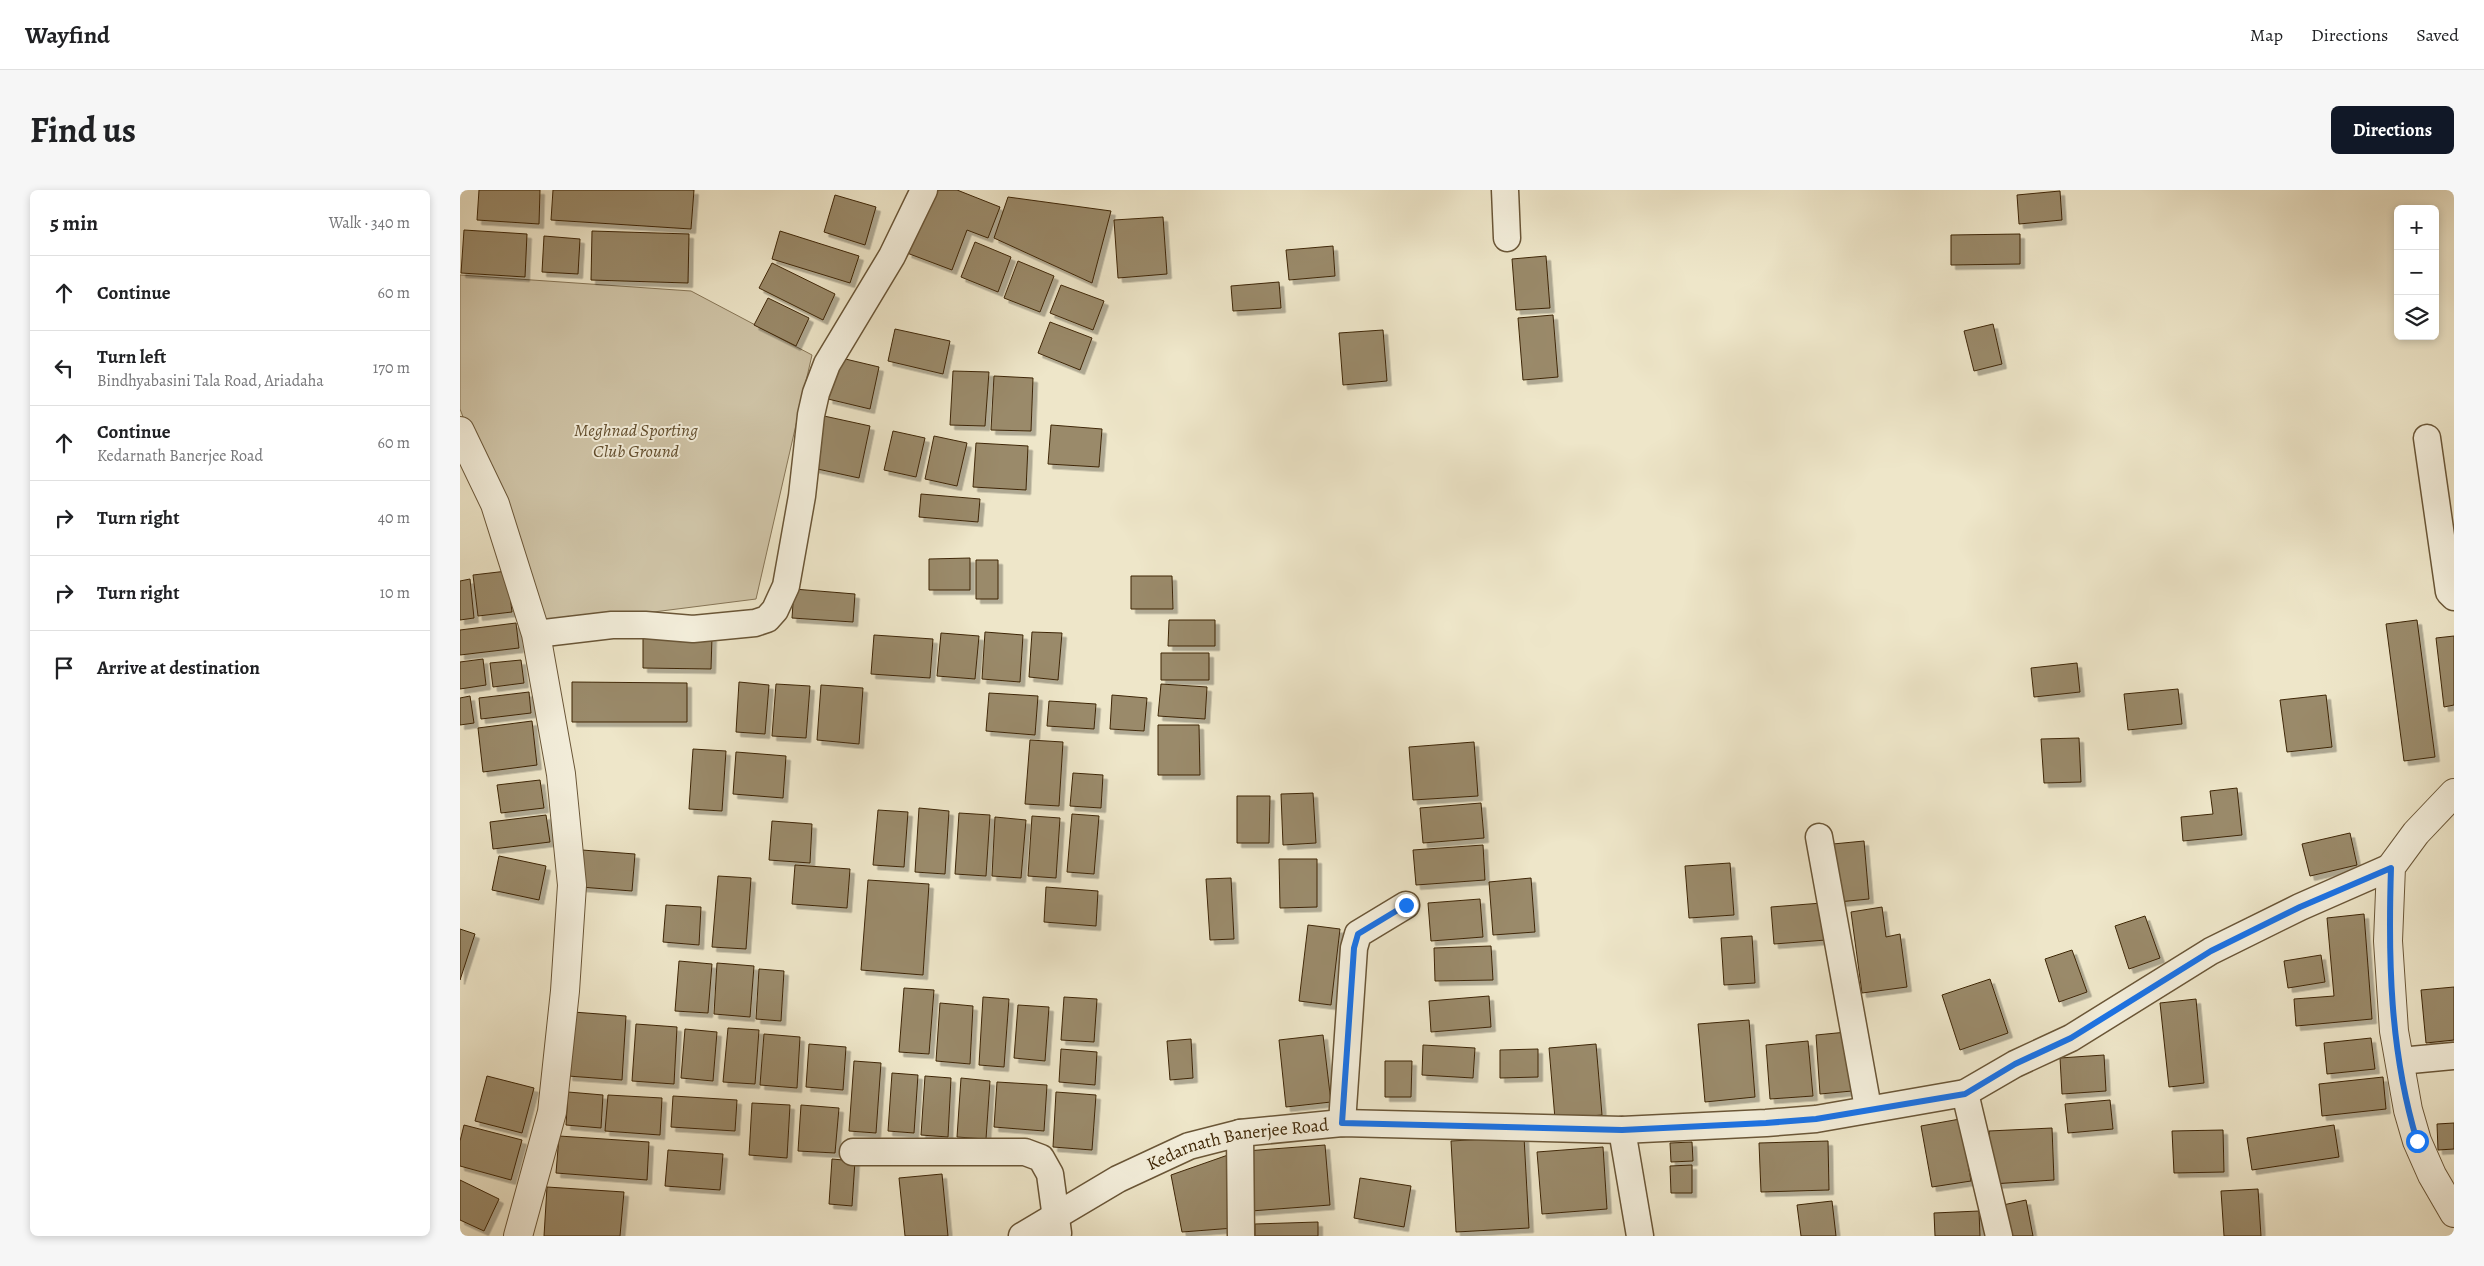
<!DOCTYPE html>
<html lang="en">
<head>
<meta charset="utf-8">
<style>
  :root { --surface:#fff; --page:#f6f6f6; --text:#202124; --muted:#757577; --line:#e0e0e0; --accent:#111827 }
  body { margin:0; font-family:Alegreya,serif; background:var(--page); color:var(--text) }
  .controls { position:absolute; right:15px; top:15px; display:grid; overflow:hidden; border-radius:8px; box-shadow:0 2px 8px #0003 }
  .controls button { width:45px; height:45px; display:grid; place-items:center; padding:0; border:0; border-bottom:1px solid var(--line); background:var(--surface); color:var(--text); font:25px sans-serif }
  .stop { position:absolute; width:15px; height:15px; margin:-11px; border:4px solid #1a73e8; border-radius:50%; background:#fff }
  .stop.end { background:#1a73e8; border-color:#fff; box-shadow:0 1px 5px #0008 }
  .list { margin:0; padding:0; list-style:none }
  h2 { display:flex; justify-content:space-between; align-items:center; height:65px; margin:0; padding:0 20px; font-size:21px }
  h2 small { font-size:16px; font-weight:400; color:var(--muted) }
  .list li { display:grid; grid-template-columns:32px 1fr auto; gap:15px; align-items:center; box-sizing:border-box; height:75px; padding:0 20px; border-top:1px solid var(--line) }
  .list b { display:block; font-size:19px; white-space:nowrap }
  .list p { margin:0; font-size:16px; white-space:nowrap; color:var(--muted) }
  .list em { font-size:16px; font-style:normal; color:var(--muted) }
  .icon { flex:none; width:28px; height:28px; fill:none; stroke:currentColor; stroke-width:2; stroke-linecap:round; stroke-linejoin:round }
  .map { position:relative; flex:none; width:1994px; height:1046px; overflow:hidden; border-radius:8px }
  header { display:flex; align-items:center; gap:30px; box-sizing:border-box; height:70px; padding:0 25px; background:var(--surface); border-bottom:1px solid var(--line) }
  header strong { font-size:24px }
  nav { display:flex; gap:28px; margin-inline-start:auto; font-size:18px }
  .intro { display:flex; align-items:center; justify-content:space-between; box-sizing:border-box; height:120px; padding:0 30px }
  h1 { margin:0; font-size:35px }
  .button { padding:12px 22px; border-radius:8px; background:var(--accent); color:#fff; font-size:18px; font-weight:700 }
  main { display:flex; gap:30px; padding:0 30px }
  aside { flex:1; background:var(--surface); border-radius:8px; box-shadow:0 2px 8px #0003 }
  .map>svg:first-child { display:block }
  .green { fill:#d0c5a8; stroke:#877657 }
  .building { fill:#9a8a6b; stroke:#3e2606; filter:url(#shadow) }
  .lines { fill:none; stroke-linecap:round; stroke-linejoin:round }
  .minor-casing { stroke:#6a5637; stroke-width:29 }
  .tertiary-casing { stroke:#6a5637; stroke-width:30 }
  .minor { stroke:#f4efdc; stroke-width:26 }
  .tertiary { stroke:#f4efdc; stroke-width:28 }
  .route { stroke:#1a73e8; stroke-width:6 }
  .labels { text-anchor:middle; stroke-width:4; stroke-linejoin:round; paint-order:stroke }
  .park-label { font-size:18px; font-style:italic; fill:#624e2e; stroke:#f4efdc }
  .street-label { font-size:18px; fill:#3e2606; stroke:#f4efdc }
</style>
</head>
<body>
<header>
<strong>Wayfind</strong>
<nav><a>Map</a><a>Directions</a><a>Saved</a></nav>
</header>
<div class="intro"><h1>Find us</h1><a class="button">Directions</a></div>
<main>
<aside>
<h2>5 min<small>Walk · 340 m</small></h2>
<ul class="list">
<li><svg class="icon" aria-label="ahead" viewBox="0 0 24 24"><path d="M12 20V5M6 11l6-6 6 6"/></svg><div><b>Continue</b></div><em>60 m</em></li>
<li><svg class="icon" aria-label="left" viewBox="0 0 24 24"><path d="M17 20v-9H6M10 6l-5 5 5 5"/></svg><div><b>Turn left</b><p>Bindhyabasini Tala Road, Ariadaha</p></div><em>170 m</em></li>
<li><svg class="icon" aria-label="ahead" viewBox="0 0 24 24"><path d="M12 20V5M6 11l6-6 6 6"/></svg><div><b>Continue</b><p>Kedarnath Banerjee Road</p></div><em>60 m</em></li>
<li><svg class="icon" aria-label="right" viewBox="0 0 24 24"><path d="M7 20v-9h11M14 6l5 5-5 5"/></svg><div><b>Turn right</b></div><em>40 m</em></li>
<li><svg class="icon" aria-label="right" viewBox="0 0 24 24"><path d="M7 20v-9h11M14 6l5 5-5 5"/></svg><div><b>Turn right</b></div><em>10 m</em></li>
<li><svg class="icon" aria-label="arrive" viewBox="0 0 24 24"><path d="M6 21V4h12l-3 4 3 4H6"/></svg><div><b>Arrive at destination</b></div></li>
</ul>
</aside>
<div class="map">
<svg width="1994" height="1046" viewBox="0 0 1994 1046">
  <defs>
    <filter id="shadow"><feDropShadow dx="4.5" dy="4.5" stdDeviation="0" flood-color="#0004"/></filter>
  </defs>
  <rect width="100%" height="100%" fill="#eee6c9"/>
  <filter id="stains"><feTurbulence type="fractalNoise" baseFrequency=".004" numOctaves="4"/><feColorMatrix values="0 0 0 0 .2 0 0 0 0 .09 0 0 0 0 .02 0 0 0 .5 -.17"/></filter>
  <radialGradient id="worn" r=".72"><stop offset=".6" stop-color="#630" stop-opacity="0"/><stop offset="1" stop-color="#630" stop-opacity=".3"/></radialGradient>
  <path class="green" d="M0,85L231,101L352,165L296,409L83,436L0,219Z"/>
  <path class="building" d="M19,0H80L79,34L17,30Z
    M93,0H234L231,39L91,30Z
    M471,0H497L540,17L528,48L507,40L492,80L447,63Z
    M1600,1L1602,30L1559,34L1557,5Z
    M375,5L416,17L405,55L364,42Z
    M548,7L651,21L632,93L534,48Z
    M703,27L707,84L658,88L654,30Z
    M4,40L67,44L65,87L1,83Z
    M132,41L229,44L228,93L131,90Z
    M320,41L399,66L390,93L312,69Z
    M1560,44V74L1491,75V45Z
    M84,46L120,49L118,84L82,82Z
    M515,52L551,67L538,102L501,87Z
    M873,56L875,86L829,90L826,60Z
    M1086,66L1090,118L1056,120L1052,69Z
    M558,71L594,86L580,122L544,108Z
    M312,73L375,104L363,130L299,98Z
    M819,92L821,118L773,121L771,96Z
    M601,95L644,111L633,140L590,123Z
    M308,108L349,128L336,156L294,135Z
    M1093,125L1098,187L1063,190L1058,128Z
    M590,132L632,148L620,180L578,163Z
    M1533,134L1542,174L1514,181L1504,141Z
    M435,139L490,151L483,184L428,171Z
    M923,140L927,191L883,195L879,143Z
    M377,167L419,177L410,219L368,209Z
    M493,181L529,182L525,236L490,235Z
    M534,186L573,188L571,241L531,240Z
    M364,226L410,236L399,288L353,278Z
    M591,235L642,239L639,277L588,274Z
    M433,241L465,248L456,287L424,280Z
    M474,246L507,253L497,296L465,289Z
    M516,253L568,256L566,300L513,297Z
    M461,304L520,309L518,332L459,327Z
    M510,368V400H469V369Z
    M516,370H538V409H516Z
    M47,381L52,422L18,426L13,385Z
    M671,386H712L713,419H671Z
    M10,389L14,428L0,430V391Z
    M334,399L395,404L393,432L332,428Z
    M709,430H755V456H708Z
    M1957,430L1975,567L1944,571L1926,434Z
    M56,433L59,458L0,465V440Z
    M525,442L563,445L560,492L522,489Z
    M572,442L602,443L598,490L569,487Z
    M481,443L519,446L515,489L477,486Z
    M414,445L473,449L470,488L411,484Z
    M183,446L252,447L251,479L183,478Z
    M1994,446V515L1984,517L1976,448Z
    M701,463H749V490H701Z
    M23,469L26,495L0,499V472Z
    M61,470L64,493L33,497L30,473Z
    M1617,473L1620,502L1574,507L1571,478Z
    M112,492L227,493V532H112Z
    M279,492L309,495L305,544L276,542Z
    M316,494L350,496L346,548L312,546Z
    M701,494L747,497L745,529L698,526Z
    M361,495L403,498L399,554L357,550Z
    M1718,499L1722,534L1668,540L1664,504Z
    M69,502L71,523L21,529L19,508Z
    M529,503L578,506L575,545L526,541Z
    M652,505L687,508L684,541L650,539Z
    M1866,505L1872,557L1827,562L1820,510Z
    M10,506L14,533L0,535V508Z
    M589,511L636,514L634,539L587,536Z
    M72,531L77,575L23,582L18,538Z
    M698,535H739L740,585H698Z
    M1619,548L1621,592L1584,593L1581,549Z
    M570,550L603,552L599,616L565,614Z
    M1014,552L1018,606L953,610L949,557Z
    M233,559L266,561L262,621L229,619Z
    M276,562L326,566L323,608L273,604Z
    M613,583L643,585L641,618L610,616Z
    M80,590L84,618L41,623L37,595Z
    M1777,598L1782,645L1723,651L1721,627L1753,624L1750,601Z
    M853,603L856,653L823,655L821,604Z
    M777,606H810L809,653H777Z
    M1021,613L1024,648L963,653L960,618Z
    M459,618L489,621L485,684L455,682Z
    M418,620L448,622L444,677L413,675Z
    M499,623L530,625L526,686L495,684Z
    M612,624L639,626L634,684L607,682Z
    M86,625L90,652L33,659L30,632Z
    M572,626L600,628L596,688L568,686Z
    M535,627L566,630L561,688L532,686Z
    M312,631L352,634L350,673L309,670Z
    M1890,643L1897,675L1850,686L1842,654Z
    M1404,651L1409,709L1378,712L1373,654Z
    M1023,655L1025,690L956,695L953,660Z
    M122,660L175,664L172,701L120,697Z
    M39,666L86,676L79,710L32,700Z
    M819,669H857V717L820,718Z
    M1270,673L1274,725L1229,728L1225,676Z
    M335,675L390,679L387,718L332,714Z
    M258,686L291,688L286,759L252,757Z
    M771,688L774,749L750,750L746,689Z
    M1071,688L1075,742L1033,745L1029,692Z
    M408,690L469,694L463,785L401,780Z
    M586,697L638,701L636,736L584,732Z
    M1020,709L1023,747L971,751L968,713Z
    M1362,713L1366,750L1314,754L1311,717Z
    M206,715L241,717L239,755L203,752Z
    M1422,717L1426,747L1440,744L1447,797L1402,803L1391,722Z
    M1904,724L1912,829L1836,836L1834,809L1874,806L1867,728Z
    M1685,726L1700,768L1669,779L1655,736Z
    M848,735L880,739L871,815L839,811Z
    M0,739L15,744L0,790Z
    M1292,746L1295,793L1264,795L1261,748Z
    M1031,756L1033,790L975,791L974,758Z
    M1612,760L1627,802L1599,812L1585,769Z
    M1861,765L1865,792L1828,798L1824,771Z
    M219,771L252,774L248,823L215,821Z
    M257,773L294,776L290,827L254,824Z
    M299,779L324,781L321,831L296,829Z
    M1530,789L1548,843L1500,860L1482,805Z
    M1994,797V850L1966,853L1961,800Z
    M444,798L474,800L469,864L439,862Z
    M1029,806L1031,837L971,842L969,811Z
    M523,807L549,809L544,877L519,875Z
    M604,807L637,809L634,852L601,850Z
    M1736,809L1744,893L1709,897L1700,813Z
    M480,813L513,816L510,874L476,871Z
    M558,815L589,817L585,871L554,868Z
    M113,822L166,826L162,890L108,886Z
    M1289,830L1295,907L1245,912L1238,834Z
    M176,834L217,837L214,894L172,891Z
    M268,838L299,840L295,894L263,892Z
    M225,839L257,842L253,891L221,888Z
    M1387,842L1392,901L1360,904L1356,845Z
    M304,844L340,847L337,898L300,895Z
    M863,845L871,912L826,917L819,850Z
    M1911,848L1915,879L1867,884L1864,853Z
    M731,849L733,888L710,890L707,851Z
    M1348,851L1353,906L1310,909L1306,855Z
    M349,854L386,857L383,900L346,897Z
    M1136,854L1142,925L1095,929L1089,858Z
    M963,855L1015,858L1013,888L962,885Z
    M601,859L637,862L635,895L599,892Z
    M1078,859V887L1040,888V860Z
    M1644,865L1646,901L1602,904L1600,868Z
    M394,871L421,873L416,943L389,941Z
    M925,871H952L951,907H925Z
    M432,883L458,885L454,943L428,941Z
    M27,886L74,898L62,943L15,931Z
    M465,886L491,888L488,947L461,945Z
    M1923,887L1926,919L1862,926L1859,894Z
    M501,888L530,891L526,949L497,947Z
    M537,892L587,895L584,941L534,937Z
    M108,902L143,905L141,938L106,935Z
    M596,902L636,905L632,960L593,957Z
    M148,905L202,908L200,945L145,941Z
    M213,906L277,910L275,941L211,937Z
    M1650,910L1653,939L1608,943L1605,914Z
    M292,913L330,915L327,968L289,965Z
    M341,915L379,918L375,963L338,961Z
    M1500,929L1511,991L1472,997L1461,936Z
    M1994,933V959L1978,960L1977,934Z
    M4,935L62,950L51,990L0,976V951Z
    M1874,935L1879,967L1792,980L1787,948Z
    M1592,938L1594,990L1532,994L1529,941Z
    M1763,940L1764,982L1714,983L1712,941Z
    M99,946L189,952L187,990L96,983Z
    M1064,947L1069,1038L996,1042L991,951Z
    M1368,951L1369,1000L1301,1002L1299,953Z
    M1232,952L1233,971L1211,972L1210,953Z
    M865,955L870,1015L791,1021L786,961Z
    M1143,957L1147,1019L1082,1024L1077,962Z
    M208,960L263,964L260,1000L205,996Z
    M768,965L774,1038L722,1042L711,985Z
    M372,969L395,971L392,1016L369,1014Z
    M1232,975V1003H1211L1210,976Z
    M482,984L488,1046H445L439,988Z
    M900,988L951,996L944,1037L894,1028Z
    M0,990L39,1009L24,1041L0,1030Z
    M87,997L164,1002L160,1046H84Z
    M1798,999L1801,1046H1764L1761,1001Z
    M1566,1010L1573,1046H1550L1543,1015Z
    M1372,1011L1376,1046H1341L1337,1015Z
    M1519,1021L1520,1046H1475L1474,1023Z
    M858,1032V1046H795V1034Z"/>
  <g class="lines">
    <g class="minor-casing">
      <g id="minor">
        <path d="M1045,0L1047,48"/>
        <path d="M1967,248L1989,402L1994,407"/>
        <path d="M76,444L152,435H185L233,439L295,433L307,429L315,420L326,396L342,306L351,225L356,203L367,174L432,66L464,0"/>
        <path d="M1359,647L1408,918"/>
        <path d="M1940,871L1994,866"/>
        <path d="M1505,903L1539,1046"/>
        <path d="M882,933L894,758L898,744L946,715"/>
        <path d="M1162,940L1180,1046"/>
        <path d="M780,943L781,1046"/>
        <path d="M393,962H565L581,968L590,984L598,1043"/>
        <path id="s1" d="M562,1046L658,989L729,956L780,943L882,933L1162,940L1306,933L1356,929L1505,903L1555,874L1611,848L1751,761L1840,717L1931,677"/>
      </g>
    </g>
    <g class="tertiary-casing">
      <path id="tertiary" d="M0,241L35,314L76,444L101,584L112,695L105,801L92,922L58,1046
        M1994,603L1956,643L1931,677L1928,751L1934,841L1948,920L1957,951L1972,985L1994,1023"/>
    </g>
    <use href="#minor" class="minor"/>
    <use href="#tertiary" class="tertiary"/>
  </g>
  <g class="lines">
    <path class="route" d="M946,715L898,744L894,758L882,933L1162,940L1306,933L1356,929L1505,904L1555,874L1611,848L1751,761L1840,717L1931,678C1928,770 1930,861 1957,951"/>
  </g>
  <g class="labels">
    <g class="park-label">
      <text x="176" y="246">Meghnad Sporting<tspan x="176" dy="21">Club Ground</tspan></text>
    </g>
    <g class="street-label">
      <text dy="6" stroke="none"><textPath href="#s1" startOffset="238">Kedarnath Banerjee Road</textPath></text>
    </g>
  </g>
  <rect width="100%" height="100%" filter="url(#stains)"/>
  <rect width="100%" height="100%" fill="url(#worn)"/>
</svg>
<div class="controls">
<button>+</button>
<button>−</button>
<button><svg class="icon" aria-label="layers" viewBox="0 0 24 24"><path d="M12 4l9 5-9 5-9-5zM3 14l9 5 9-5"/></svg></button>
</div>
<div class="stop" style="left:1957px;top:951px"></div>
<div class="stop end" style="left:946px;top:715px"></div>
</div>
</main>
</body>
</html>
